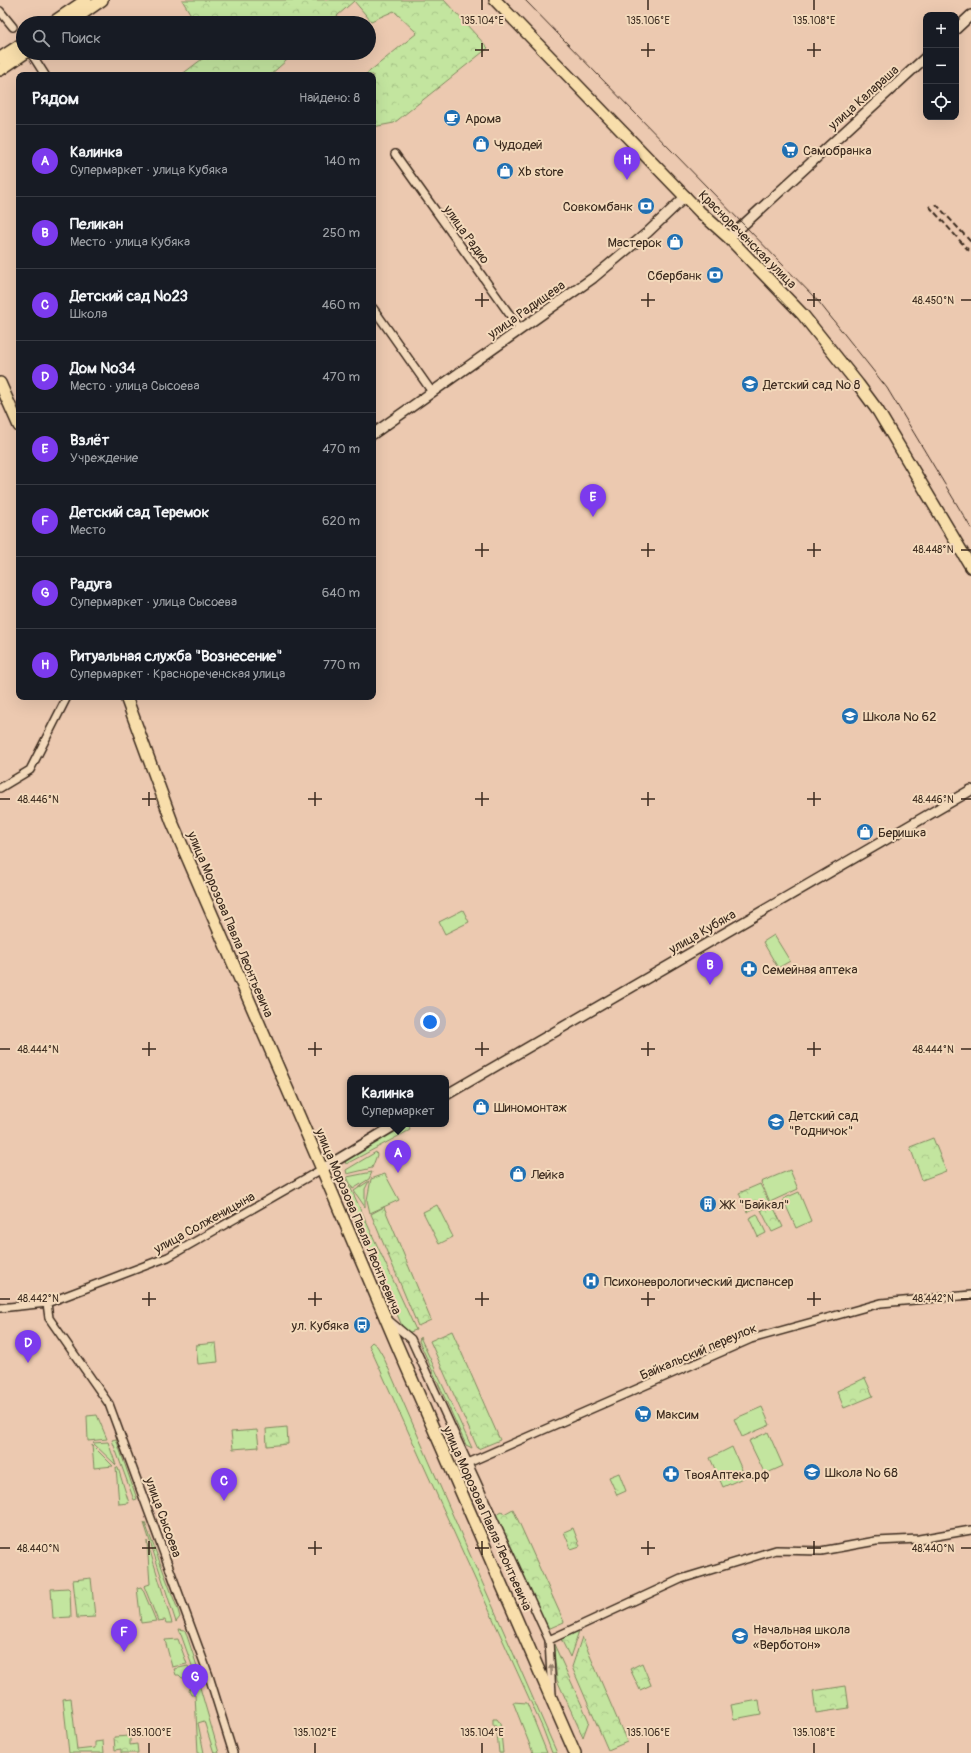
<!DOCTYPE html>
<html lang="ru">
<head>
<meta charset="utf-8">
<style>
  :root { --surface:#171b24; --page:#242831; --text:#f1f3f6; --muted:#9ea1a6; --line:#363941; --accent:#7c3aed }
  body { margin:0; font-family:Pangolin,sans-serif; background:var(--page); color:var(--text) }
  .controls { position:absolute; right:12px; top:12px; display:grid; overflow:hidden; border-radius:8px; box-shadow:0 4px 16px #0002 }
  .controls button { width:36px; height:36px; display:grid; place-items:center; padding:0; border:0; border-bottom:1px solid var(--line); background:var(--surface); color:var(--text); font:20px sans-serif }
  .you { position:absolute; left:430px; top:1022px; width:14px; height:14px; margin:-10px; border:3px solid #fff; border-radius:50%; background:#1a73e8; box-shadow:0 0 0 6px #1a73e833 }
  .badge { display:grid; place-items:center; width:26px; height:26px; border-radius:50%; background:var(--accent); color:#fff; font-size:13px; font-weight:700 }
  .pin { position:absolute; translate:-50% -33px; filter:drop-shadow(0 1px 2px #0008) }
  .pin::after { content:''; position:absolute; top:21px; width:14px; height:12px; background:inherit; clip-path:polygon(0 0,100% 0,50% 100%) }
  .popup { position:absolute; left:347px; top:1075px; width:102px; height:52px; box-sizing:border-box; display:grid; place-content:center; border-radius:8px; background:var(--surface); filter:drop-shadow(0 1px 3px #0005); font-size:13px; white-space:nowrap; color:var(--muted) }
  .popup b { font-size:15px; color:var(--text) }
  .popup::after { content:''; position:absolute; left:50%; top:100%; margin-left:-8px; border:8px solid transparent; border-top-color:var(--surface) }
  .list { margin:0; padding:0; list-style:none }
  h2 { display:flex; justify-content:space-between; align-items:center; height:52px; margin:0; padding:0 16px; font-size:17px }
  h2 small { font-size:13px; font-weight:400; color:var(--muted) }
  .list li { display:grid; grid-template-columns:26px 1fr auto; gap:12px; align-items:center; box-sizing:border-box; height:72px; padding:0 16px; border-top:1px solid var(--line) }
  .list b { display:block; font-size:15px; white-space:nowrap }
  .list p { margin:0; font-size:13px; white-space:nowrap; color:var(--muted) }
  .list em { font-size:13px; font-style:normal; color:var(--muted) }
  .icon { flex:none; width:22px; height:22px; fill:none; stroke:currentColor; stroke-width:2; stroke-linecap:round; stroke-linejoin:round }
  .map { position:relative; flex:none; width:971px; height:1753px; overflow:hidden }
  .search { position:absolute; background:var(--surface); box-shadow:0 4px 16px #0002; left:16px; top:16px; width:360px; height:44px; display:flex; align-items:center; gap:10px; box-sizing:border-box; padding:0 14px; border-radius:22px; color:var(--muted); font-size:15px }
  .panel { position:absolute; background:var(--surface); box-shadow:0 4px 16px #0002; left:16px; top:72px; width:360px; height:628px; border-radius:8px }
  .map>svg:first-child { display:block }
  .grass { fill:#c3e59f; stroke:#7f885e }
  .forest { fill:url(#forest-crowns); stroke:#7f885e }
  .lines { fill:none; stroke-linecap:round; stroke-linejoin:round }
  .street-casing { stroke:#3b2a1e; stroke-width:10 }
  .secondary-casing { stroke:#3b2a1e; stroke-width:12 }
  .primary-casing { stroke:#3b2a1e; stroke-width:14 }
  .street { stroke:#f3d9bb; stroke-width:7 }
  .secondary { stroke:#f3d9bb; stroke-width:9 }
  .primary { stroke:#f8deab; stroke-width:11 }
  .tram { stroke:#3b2a1e; stroke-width:1 }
  .rail { stroke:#3b2a1e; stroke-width:2; stroke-dasharray:6 3; stroke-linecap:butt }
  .oneway { fill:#97826c }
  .ticks { fill:none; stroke:#3b2a1e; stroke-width:1.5 }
  .labels { text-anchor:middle; stroke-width:4; stroke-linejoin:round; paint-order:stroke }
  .street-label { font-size:13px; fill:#3b2a1e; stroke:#f3d9bb }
  .poi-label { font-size:13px; fill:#3b2a1e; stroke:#f3d9bb; text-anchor:start }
  .ticks-label { font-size:10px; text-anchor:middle; fill:#3b2a1e; stroke:#f3d9bb; stroke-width:4; stroke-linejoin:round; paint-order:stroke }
</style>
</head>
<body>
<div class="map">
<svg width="971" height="1753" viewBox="0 0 971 1753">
  <defs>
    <pattern id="forest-crowns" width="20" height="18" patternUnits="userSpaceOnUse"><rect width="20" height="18" fill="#c3e59f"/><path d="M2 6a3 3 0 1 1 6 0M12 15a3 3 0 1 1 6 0" fill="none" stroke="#a8c588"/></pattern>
  </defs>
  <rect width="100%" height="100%" fill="#ecc9b0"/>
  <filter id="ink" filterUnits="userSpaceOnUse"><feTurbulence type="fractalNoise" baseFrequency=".025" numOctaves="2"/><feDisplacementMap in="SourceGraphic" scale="8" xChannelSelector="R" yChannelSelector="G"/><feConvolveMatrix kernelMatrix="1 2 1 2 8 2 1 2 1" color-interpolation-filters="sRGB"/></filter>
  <g filter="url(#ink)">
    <path class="grass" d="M463,910L469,922L445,934L439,922Z
      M774,935L790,961L778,968L763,942Z
      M405,1124H409L410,1130L346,1164L345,1161Z
      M376,1152L377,1155L372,1168L347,1174L346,1170Z
      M790,1170L798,1189L770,1202L761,1182Z
      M372,1172L369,1179L353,1189L347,1177Z
      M385,1174L399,1200L370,1213L367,1200L371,1179Z
      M341,1179L347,1180L416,1330L407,1333L403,1328L339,1181Z
      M369,1181L365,1189V1207L354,1191Z
      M799,1192L811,1221L796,1228L783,1199Z
      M437,1205L453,1237L439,1244L423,1212Z
      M757,1214L766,1233L758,1237L749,1218Z
      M420,1337L472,1448L466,1445L419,1341Z
      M372,1342L377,1346L383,1356L557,1753H552L543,1729L369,1345Z
      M762,1407L770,1425L742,1437L734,1419Z
      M97,1415L107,1439L88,1441L87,1416Z
      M257,1430L259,1447L233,1449L231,1432Z
      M768,1432L783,1466L765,1474L749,1441Z
      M116,1439L137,1499L134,1500L112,1440Z
      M108,1442L116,1465L93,1443Z
      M92,1445L113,1466L94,1468Z
      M732,1447L745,1477L723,1487L710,1458Z
      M116,1467L118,1468L129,1503L119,1504Z
      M144,1523H145L178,1610L180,1617L176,1622Z
      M147,1541L172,1623H166L165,1620L158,1621L144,1586L150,1584Z
      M141,1587L143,1590L156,1621L141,1623L137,1588Z
      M68,1588L70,1590L71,1617L53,1618L51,1589Z
      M179,1629L185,1630L199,1672L196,1677Z
      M178,1639L187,1664L172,1667L165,1640Z
      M188,1666L193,1676L182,1678L179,1675H176L174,1669Z
      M199,1684L219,1753H214L204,1721L198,1723L204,1753H198L195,1695H191L189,1691L191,1686Z
      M71,1698L77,1750L95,1748V1742L103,1741L104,1753H69L63,1699Z
      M759,1700L761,1714L734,1719L731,1705Z
      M513,1702L527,1703L547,1753H533Z
      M493,1719H497L500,1723L503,1753H499L497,1733L495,1732V1725H493Z"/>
    <path class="forest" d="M182,0H444L488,48L394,123L373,127V75H365L417,33L394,11L371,21L354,1L329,23H196Z
      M210,53H295L270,75H181Z
      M933,1138L946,1171L922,1180L910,1147Z
      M760,1184L769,1202L747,1212L739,1193Z
      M772,1204L783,1227L772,1232L761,1210Z
      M384,1207L431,1320L418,1326L371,1214Z
      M452,1331L500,1440L478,1449L430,1341Z
      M216,1343L218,1362L198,1364L196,1345Z
      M865,1378L873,1396L844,1408L837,1391Z
      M287,1427L288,1444L267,1446L266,1429Z
      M619,1473L626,1491L617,1495L609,1477Z
      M513,1509L564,1622L548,1629L495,1515L502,1511L504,1514Z
      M573,1528L580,1546L571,1549L564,1532Z
      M91,1578L95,1617L77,1618L73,1580Z
      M579,1631L570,1657L561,1639Z
      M582,1637L627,1742L608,1750L572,1667Z
      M553,1642L589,1721L583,1737L557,1680Z
      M642,1663L651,1685L640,1690L630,1669Z
      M846,1686L849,1708L816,1713L813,1691Z
      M130,1736V1745L137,1744L138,1753H121V1749L115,1750L114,1737Z"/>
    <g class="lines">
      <g class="street-casing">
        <path id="street" d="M0,11L13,27
          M31,53L45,75
          M395,154L520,329
          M373,308L432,392
          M0,788L30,770L67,697
          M47,1303L49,1318L109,1404L209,1676L233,1753
          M0,1308L47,1303L168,1257L322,1169
          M387,1319L411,1339L549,1640L552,1695
          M468,1463L751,1339L881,1303L971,1295
          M549,1640L681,1579L776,1550L821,1551L876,1541L919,1539L971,1530"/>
      </g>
      <g class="secondary-casing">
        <path id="secondary" d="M956,29L971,15
          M729,238L926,57
          M373,434L593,278L648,232L686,196
          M446,1095L971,790
          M322,1169L397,1124"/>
      </g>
      <g class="primary-casing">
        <path id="primary" d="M495,0L700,212L729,238L803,315L858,384L878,411L971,567
          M52,23L86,0
          M69,23L102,0
          M0,58L23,43
          M0,70L25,53
          M0,383L19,426
          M126,697L172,822L322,1169L397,1345L575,1753"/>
      </g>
      <use href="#street" class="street"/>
      <use href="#secondary" class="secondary"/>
      <use href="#primary" class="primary"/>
      <path class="tram" d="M525,0L818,301L887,388L971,528"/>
      <path class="rail" d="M936,204L971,242
        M929,206L971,253"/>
    </g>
    <defs><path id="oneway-solid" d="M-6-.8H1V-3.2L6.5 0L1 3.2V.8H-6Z"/></defs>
    <use class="oneway" href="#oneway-solid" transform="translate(551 1670) rotate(-93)"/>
  </g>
  <path class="ticks" d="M482,0V10M648,0V10M814,0V10M482,43V57M648,43V57M814,43V57M475,50H489M641,50H655M807,50H821M482,293V307M648,293V307M814,293V307M475,300H489M641,300H655M807,300H821M961,300H971M482,543V557M648,543V557M814,543V557M475,550H489M641,550H655M807,550H821M961,550H971M149,792V806M315,792V806M482,792V806M648,792V806M814,792V806M0,799H10M142,799H156M308,799H322M475,799H489M641,799H655M807,799H821M961,799H971M149,1042V1056M315,1042V1056M482,1042V1056M648,1042V1056M814,1042V1056M0,1049H10M142,1049H156M308,1049H322M475,1049H489M641,1049H655M807,1049H821M961,1049H971M149,1292V1306M315,1292V1306M482,1292V1306M648,1292V1306M814,1292V1306M0,1299H10M142,1299H156M308,1299H322M475,1299H489M641,1299H655M807,1299H821M961,1299H971M149,1541V1555M315,1541V1555M482,1541V1555M648,1541V1555M814,1541V1555M0,1548H10M142,1548H156M308,1548H322M475,1548H489M641,1548H655M807,1548H821M961,1548H971M149,1743V1753M315,1743V1753M482,1743V1753M648,1743V1753M814,1743V1753"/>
  <defs>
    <g id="cafe-disc" transform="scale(0.9)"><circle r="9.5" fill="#1f6fb2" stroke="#f3d9bb"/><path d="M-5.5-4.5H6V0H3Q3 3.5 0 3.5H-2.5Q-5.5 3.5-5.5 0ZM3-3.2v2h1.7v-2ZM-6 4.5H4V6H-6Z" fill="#fff"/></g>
    <g id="shop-disc" transform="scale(0.9)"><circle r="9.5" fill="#1f6fb2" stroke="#f3d9bb"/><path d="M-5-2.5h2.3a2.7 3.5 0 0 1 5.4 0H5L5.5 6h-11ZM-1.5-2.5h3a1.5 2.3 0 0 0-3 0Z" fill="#fff"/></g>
    <g id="supermarket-disc" transform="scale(0.9)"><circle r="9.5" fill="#1f6fb2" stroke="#f3d9bb"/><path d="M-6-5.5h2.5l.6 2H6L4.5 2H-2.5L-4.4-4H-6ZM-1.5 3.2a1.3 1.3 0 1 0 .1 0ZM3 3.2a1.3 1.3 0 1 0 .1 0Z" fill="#fff"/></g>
    <g id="bank-disc" transform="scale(0.9)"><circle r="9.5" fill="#1f6fb2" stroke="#f3d9bb"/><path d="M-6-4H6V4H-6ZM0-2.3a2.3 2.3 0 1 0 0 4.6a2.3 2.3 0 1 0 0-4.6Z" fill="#fff"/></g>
    <g id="school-disc" transform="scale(0.9)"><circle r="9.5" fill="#1f6fb2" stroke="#f3d9bb"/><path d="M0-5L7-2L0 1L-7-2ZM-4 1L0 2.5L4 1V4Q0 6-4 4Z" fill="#fff"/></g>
    <g id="pharmacy-disc" transform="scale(0.9)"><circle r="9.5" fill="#1f6fb2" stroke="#f3d9bb"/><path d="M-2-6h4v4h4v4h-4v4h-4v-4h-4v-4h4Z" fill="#fff"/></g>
    <g id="building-disc" transform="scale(0.9)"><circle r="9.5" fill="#1f6fb2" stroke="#f3d9bb"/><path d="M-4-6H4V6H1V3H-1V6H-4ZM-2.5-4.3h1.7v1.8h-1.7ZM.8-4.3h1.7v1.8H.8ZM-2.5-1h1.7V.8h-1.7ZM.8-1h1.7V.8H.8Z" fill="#fff"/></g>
    <g id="hospital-disc" transform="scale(0.9)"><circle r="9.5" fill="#1f6fb2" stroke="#f3d9bb"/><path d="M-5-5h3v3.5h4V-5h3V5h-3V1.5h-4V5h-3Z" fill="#fff"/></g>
    <g id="bus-disc" transform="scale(0.9)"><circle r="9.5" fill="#1f6fb2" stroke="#f3d9bb"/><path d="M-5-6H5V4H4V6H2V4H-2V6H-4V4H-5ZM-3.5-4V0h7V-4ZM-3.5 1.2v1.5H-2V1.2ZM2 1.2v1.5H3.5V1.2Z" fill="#fff"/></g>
  </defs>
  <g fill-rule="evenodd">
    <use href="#cafe-disc" x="452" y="118"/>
    <use href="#shop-disc" x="481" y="144"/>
    <use href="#supermarket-disc" x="790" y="150"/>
    <use href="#shop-disc" x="505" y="171"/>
    <use href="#bank-disc" x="646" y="206"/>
    <use href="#shop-disc" x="675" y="242"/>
    <use href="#bank-disc" x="715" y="275"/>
    <use href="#school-disc" x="750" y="384"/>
    <use href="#school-disc" x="850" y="716"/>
    <use href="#shop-disc" x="865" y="832"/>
    <use href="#pharmacy-disc" x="749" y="969"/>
    <use href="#shop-disc" x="481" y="1107"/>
    <use href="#school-disc" x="776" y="1122"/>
    <use href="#shop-disc" x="518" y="1174"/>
    <use href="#building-disc" x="708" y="1204"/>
    <use href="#hospital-disc" x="591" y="1281"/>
    <use href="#bus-disc" x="362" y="1325"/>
    <use href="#supermarket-disc" x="643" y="1414"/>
    <use href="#school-disc" x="812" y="1472"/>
    <use href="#pharmacy-disc" x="671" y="1474"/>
    <use href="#school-disc" x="740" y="1636"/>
  </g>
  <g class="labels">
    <g class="street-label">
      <text transform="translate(863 97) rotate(-42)" y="5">улица Калараша</text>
      <text transform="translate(467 234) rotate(54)" y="5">улица Радио</text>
      <text transform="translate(748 239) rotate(45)" y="5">Краснореченская улица</text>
      <text transform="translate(526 309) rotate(-35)" y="5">улица Радищева</text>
      <text transform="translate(231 924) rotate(67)" y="5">улица Морозова Павла Леонтьевича</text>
      <text transform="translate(702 931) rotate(-30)" y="5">улица Кубяка</text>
      <text transform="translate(359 1221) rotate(67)" y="5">улица Морозова Павла Леонтьевича</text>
      <text transform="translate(204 1222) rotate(-29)" y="5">улица Солженицына</text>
      <text transform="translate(698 1351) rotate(-23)" y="5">Байкальский переулок</text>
      <text transform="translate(164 1517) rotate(70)" y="5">улица Сысоева</text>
      <text transform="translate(488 1518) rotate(66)" y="5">улица Морозова Павла Леонтьевича</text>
    </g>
    <g class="poi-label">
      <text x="465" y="123">Арома</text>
      <text x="494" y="149">Чудодей</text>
      <text x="803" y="155">Самобранка</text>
      <text x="518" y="176">Xb store</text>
      <text x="633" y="211" text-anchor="end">Совкомбанк</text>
      <text x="662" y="247" text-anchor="end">Мастерок</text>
      <text x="702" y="280" text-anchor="end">Сбербанк</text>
      <text x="763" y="389">Детский сад № 8</text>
      <text x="863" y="721">Школа № 62</text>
      <text x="878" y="837">Беришка</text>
      <text x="762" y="974">Семейная аптека</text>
      <text x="494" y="1112">Шиномонтаж</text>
      <text x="789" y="1120">Детский сад<tspan x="789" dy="15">"Родничок"</tspan></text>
      <text x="531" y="1179">Лейка</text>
      <text x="721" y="1209">ЖК "Байкал"</text>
      <text x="604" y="1286">Психоневрологический диспансер</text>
      <text x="349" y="1330" text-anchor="end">ул. Кубяка</text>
      <text x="656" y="1419">Максим</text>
      <text x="825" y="1477">Школа № 68</text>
      <text x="684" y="1479">ТвояАптека.рф</text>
      <text x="753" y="1634">Начальная школа<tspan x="753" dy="15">«Верботон»</tspan></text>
    </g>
  </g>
  <g class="ticks-label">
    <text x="482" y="24">135.104°E</text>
    <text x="648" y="24">135.106°E</text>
    <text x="814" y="24">135.108°E</text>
    <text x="933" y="304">48.450°N</text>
    <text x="933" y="553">48.448°N</text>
    <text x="38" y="803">48.446°N</text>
    <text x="933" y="803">48.446°N</text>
    <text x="38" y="1053">48.444°N</text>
    <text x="933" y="1053">48.444°N</text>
    <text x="38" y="1302">48.442°N</text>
    <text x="933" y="1302">48.442°N</text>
    <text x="38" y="1552">48.440°N</text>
    <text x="933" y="1552">48.440°N</text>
    <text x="149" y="1736">135.100°E</text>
    <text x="315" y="1736">135.102°E</text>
    <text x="482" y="1736">135.104°E</text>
    <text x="648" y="1736">135.106°E</text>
    <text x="814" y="1736">135.108°E</text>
  </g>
</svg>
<div class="controls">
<button>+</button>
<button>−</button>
<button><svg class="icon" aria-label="locate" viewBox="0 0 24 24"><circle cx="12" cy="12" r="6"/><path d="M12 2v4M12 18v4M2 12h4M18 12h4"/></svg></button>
</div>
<div class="you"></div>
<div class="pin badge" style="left:398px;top:1173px">A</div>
<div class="popup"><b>Калинка</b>Супермаркет</div>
<div class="pin badge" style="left:710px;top:985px">B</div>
<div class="pin badge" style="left:224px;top:1501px">C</div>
<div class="pin badge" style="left:28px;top:1363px">D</div>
<div class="pin badge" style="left:593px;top:517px">E</div>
<div class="pin badge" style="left:124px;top:1652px">F</div>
<div class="pin badge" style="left:195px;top:1697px">G</div>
<div class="pin badge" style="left:627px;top:180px">H</div>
<div class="search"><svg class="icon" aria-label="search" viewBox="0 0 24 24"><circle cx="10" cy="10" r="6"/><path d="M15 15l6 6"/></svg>Поиск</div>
<section class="panel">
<h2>Рядом<small>Найдено: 8</small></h2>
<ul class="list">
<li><span class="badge">A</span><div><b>Калинка</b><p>Супермаркет · улица Кубяка</p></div><em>140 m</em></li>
<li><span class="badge">B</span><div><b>Пеликан</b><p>Место · улица Кубяка</p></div><em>250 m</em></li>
<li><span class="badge">C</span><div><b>Детский сад №23</b><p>Школа</p></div><em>460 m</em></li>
<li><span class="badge">D</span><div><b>Дом №34</b><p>Место · улица Сысоева</p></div><em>470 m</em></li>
<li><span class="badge">E</span><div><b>Взлёт</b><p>Учреждение</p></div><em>470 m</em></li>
<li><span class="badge">F</span><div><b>Детский сад Теремок</b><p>Место</p></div><em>620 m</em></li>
<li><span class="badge">G</span><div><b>Радуга</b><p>Супермаркет · улица Сысоева</p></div><em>640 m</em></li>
<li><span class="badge">H</span><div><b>Ритуальная служба &quot;Вознесение&quot;</b><p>Супермаркет · Краснореченская улица</p></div><em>770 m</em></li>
</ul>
</section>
</div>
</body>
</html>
